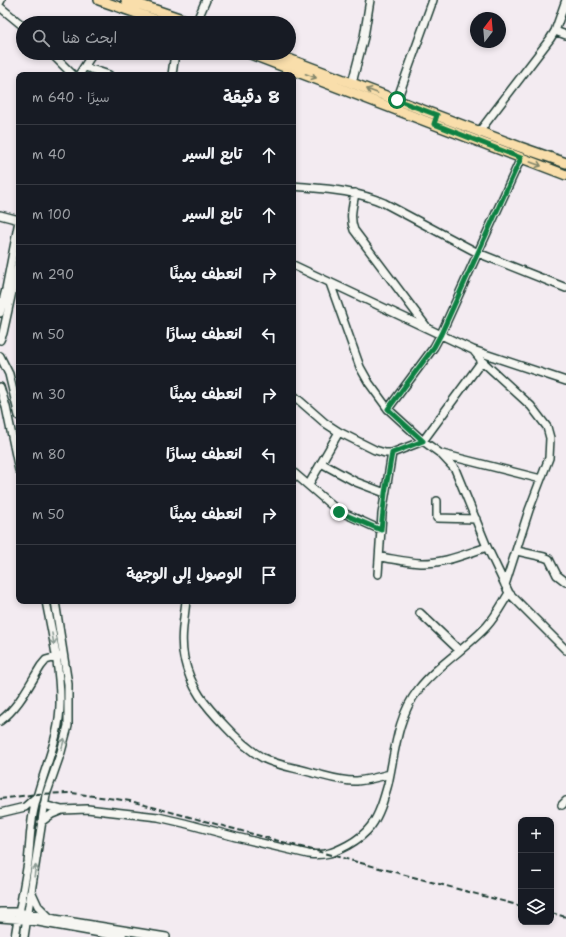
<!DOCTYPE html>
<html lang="ar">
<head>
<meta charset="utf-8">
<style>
  :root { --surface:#171b24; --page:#242831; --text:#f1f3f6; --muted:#9ea1a6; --line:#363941 }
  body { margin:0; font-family:"Shantell Sans","Playpen Sans Arabic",sans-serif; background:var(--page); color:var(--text); direction:rtl }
  .controls { position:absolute; right:12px; bottom:12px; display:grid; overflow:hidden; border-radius:8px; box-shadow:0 2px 6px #0003 }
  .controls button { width:36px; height:36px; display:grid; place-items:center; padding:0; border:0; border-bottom:1px solid var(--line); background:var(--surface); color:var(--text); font:20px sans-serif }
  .compass { position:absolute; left:470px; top:12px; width:36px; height:36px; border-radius:50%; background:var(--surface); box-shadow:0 2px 6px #0003; rotate:16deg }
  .stop { position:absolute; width:12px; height:12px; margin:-9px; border:3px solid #0b8043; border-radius:50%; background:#fff }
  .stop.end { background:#0b8043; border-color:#fff; box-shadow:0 1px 4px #0008 }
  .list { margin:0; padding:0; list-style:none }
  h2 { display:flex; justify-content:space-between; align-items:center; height:52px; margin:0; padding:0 16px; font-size:17px }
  h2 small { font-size:13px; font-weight:400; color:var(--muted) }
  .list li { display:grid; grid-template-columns:26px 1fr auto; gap:12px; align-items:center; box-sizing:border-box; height:60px; padding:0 16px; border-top:1px solid var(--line) }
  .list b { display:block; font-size:15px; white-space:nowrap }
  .list em { font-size:13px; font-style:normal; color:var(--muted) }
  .icon { flex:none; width:22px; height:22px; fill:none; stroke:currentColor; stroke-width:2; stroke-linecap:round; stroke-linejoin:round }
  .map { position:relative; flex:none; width:566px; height:937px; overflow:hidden; direction:ltr }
  .search { position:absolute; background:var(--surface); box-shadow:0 2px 6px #0003; left:16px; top:16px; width:280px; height:44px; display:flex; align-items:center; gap:10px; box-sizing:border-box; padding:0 14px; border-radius:22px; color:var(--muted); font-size:15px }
  .panel { position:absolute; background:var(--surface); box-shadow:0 2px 6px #0003; left:16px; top:72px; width:280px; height:532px; border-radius:8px; direction:rtl }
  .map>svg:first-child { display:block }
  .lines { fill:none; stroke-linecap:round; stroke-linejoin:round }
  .minor-casing { stroke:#1f3d34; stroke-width:10 }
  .major-casing { stroke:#1f3d34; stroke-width:12 }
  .minor { stroke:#f6f6f2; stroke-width:7 }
  .major { stroke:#f9deab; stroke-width:9 }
  .rail { stroke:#1f3d34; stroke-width:2; stroke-dasharray:6 3; stroke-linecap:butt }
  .oneway { stroke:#81856a }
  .oneway2 { stroke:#8a9a93 }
  .route { stroke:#0b8043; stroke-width:5 }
</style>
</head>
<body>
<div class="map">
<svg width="566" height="937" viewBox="0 0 566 937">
  <rect width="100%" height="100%" fill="#f3ebf1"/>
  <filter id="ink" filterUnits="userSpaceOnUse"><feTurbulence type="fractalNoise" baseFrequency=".025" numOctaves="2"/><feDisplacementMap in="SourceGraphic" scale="8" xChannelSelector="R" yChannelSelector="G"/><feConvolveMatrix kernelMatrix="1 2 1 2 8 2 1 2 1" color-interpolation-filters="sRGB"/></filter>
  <g filter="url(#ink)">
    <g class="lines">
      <g class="minor-casing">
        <path id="minor" d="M0,2L1,0
          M0,7L23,26
          M196,23L206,0
          M555,31L566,35
          M51,53L73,75
          M85,67L109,75
          M79,75L93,53
          M172,75L175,53
          M352,83L364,37L370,0
          M397,100L433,0
          M479,132L550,39L555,31L566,0
          M293,186C325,189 354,190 384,203L478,253L566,288
          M355,193C353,206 349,217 354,230L426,326
          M0,215L19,220
          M293,265L473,350L566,381
          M330,283L360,367L369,383L388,409L423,441L441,454L455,469L487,547L509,593L566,650
          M0,313L6,289L19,221
          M0,340L3,333L19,260
          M474,351L482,361L531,406L547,427L550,438L549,458L529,510L505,585
          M0,356L9,374L19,416
          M0,387L6,407L19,470
          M293,395L325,423L339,432L375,450L385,453H392L423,441L482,361
          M388,409L434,347L441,334L521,158
          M442,454L541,479
          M321,463L356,482L385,493
          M294,473L337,510L381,530
          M309,484L339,432
          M437,501V518L476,519
          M517,551L544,557L549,559L557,575L566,582
          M380,557C393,559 407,562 420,563C443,564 465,554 487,547
          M378,574L382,514L392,453
          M186,601C184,619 180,640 184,658C191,689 205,705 226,727C237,739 249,750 263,758C278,766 297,768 313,773C326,776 343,782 357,781C368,780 379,777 390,774
          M420,613L459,650
          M0,721C19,707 29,685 41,666L46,660L60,656
          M44,805L62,810L87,809L158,817L184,823L236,837L308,854C325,856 333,853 348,845C357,840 365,834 371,826C380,814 384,798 388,784C395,752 397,717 418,690C437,665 466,649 487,626C496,616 502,604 509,593
          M562,805L566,801
          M0,813L25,807L35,798
          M41,822L52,814L62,810
          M32,893L38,906L50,918
          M0,912H19L55,919L166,937
          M0,918L27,920L123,937
          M15,937C19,912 24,887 28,862C30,846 30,830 33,814C40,775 61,740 60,700C60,667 52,633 46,601
          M24,937L46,795L61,752L68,726V684L55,601"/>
      </g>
      <g class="major-casing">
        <path id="major" d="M99,0L165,23
          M126,0L194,23
          M248,53L566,175
          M273,53L520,147L566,163"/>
      </g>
      <use href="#minor" class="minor"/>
      <use href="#major" class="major"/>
      <path class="rail" d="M0,799L37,794L72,793L130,801L521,906
        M551,913L566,917"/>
    </g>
    <defs><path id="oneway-shaft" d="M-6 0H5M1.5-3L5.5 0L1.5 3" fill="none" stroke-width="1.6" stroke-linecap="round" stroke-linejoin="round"/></defs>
    <g class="oneway">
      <use href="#oneway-shaft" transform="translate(311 76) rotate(21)"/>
      <use href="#oneway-shaft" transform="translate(372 91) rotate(-159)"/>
      <use href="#oneway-shaft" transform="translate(536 164) rotate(20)"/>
    </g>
    <g class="oneway2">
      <use href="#oneway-shaft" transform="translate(53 639) rotate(80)"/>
      <use href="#oneway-shaft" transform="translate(63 744) rotate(-74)"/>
      <use href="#oneway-shaft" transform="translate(35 871) rotate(-82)"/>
    </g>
  </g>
  <g class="lines" filter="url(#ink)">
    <path class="route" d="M339,512L381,530L385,493L392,453L423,441L388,409L434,347L441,334L521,158L434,124L437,115L397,100"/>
  </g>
</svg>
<div class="controls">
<button>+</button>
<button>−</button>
<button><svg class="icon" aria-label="layers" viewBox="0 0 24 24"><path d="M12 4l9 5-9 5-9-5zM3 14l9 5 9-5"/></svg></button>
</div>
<svg class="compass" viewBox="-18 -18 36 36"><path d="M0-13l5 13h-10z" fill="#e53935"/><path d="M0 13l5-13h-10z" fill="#9ea1a6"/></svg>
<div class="stop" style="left:397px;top:100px"></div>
<div class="stop end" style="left:339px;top:512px"></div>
<div class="search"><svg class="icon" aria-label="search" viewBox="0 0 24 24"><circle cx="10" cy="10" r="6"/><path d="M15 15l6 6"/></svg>ابحث هنا</div>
<section class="panel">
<h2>8 دقيقة<small>سيرًا · 640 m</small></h2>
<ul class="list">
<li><svg class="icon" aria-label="ahead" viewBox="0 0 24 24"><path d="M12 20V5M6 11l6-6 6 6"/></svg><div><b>تابع السير</b></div><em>40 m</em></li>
<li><svg class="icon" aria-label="ahead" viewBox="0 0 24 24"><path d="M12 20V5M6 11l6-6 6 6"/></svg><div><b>تابع السير</b></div><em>100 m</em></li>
<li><svg class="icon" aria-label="right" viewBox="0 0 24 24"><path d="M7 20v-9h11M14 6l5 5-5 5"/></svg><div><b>انعطف يمينًا</b></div><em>290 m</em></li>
<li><svg class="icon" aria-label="left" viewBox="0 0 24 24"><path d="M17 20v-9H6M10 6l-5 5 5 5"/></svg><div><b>انعطف يسارًا</b></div><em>50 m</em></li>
<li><svg class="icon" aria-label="right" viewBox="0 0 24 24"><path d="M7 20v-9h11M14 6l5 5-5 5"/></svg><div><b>انعطف يمينًا</b></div><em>30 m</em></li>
<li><svg class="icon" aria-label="left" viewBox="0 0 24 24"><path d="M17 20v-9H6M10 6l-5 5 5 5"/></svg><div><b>انعطف يسارًا</b></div><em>80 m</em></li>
<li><svg class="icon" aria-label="right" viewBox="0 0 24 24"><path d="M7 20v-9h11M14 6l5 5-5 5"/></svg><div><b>انعطف يمينًا</b></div><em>50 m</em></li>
<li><svg class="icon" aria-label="arrive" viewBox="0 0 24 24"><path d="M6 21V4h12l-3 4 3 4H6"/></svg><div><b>الوصول إلى الوجهة</b></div></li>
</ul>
</section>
</div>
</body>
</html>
